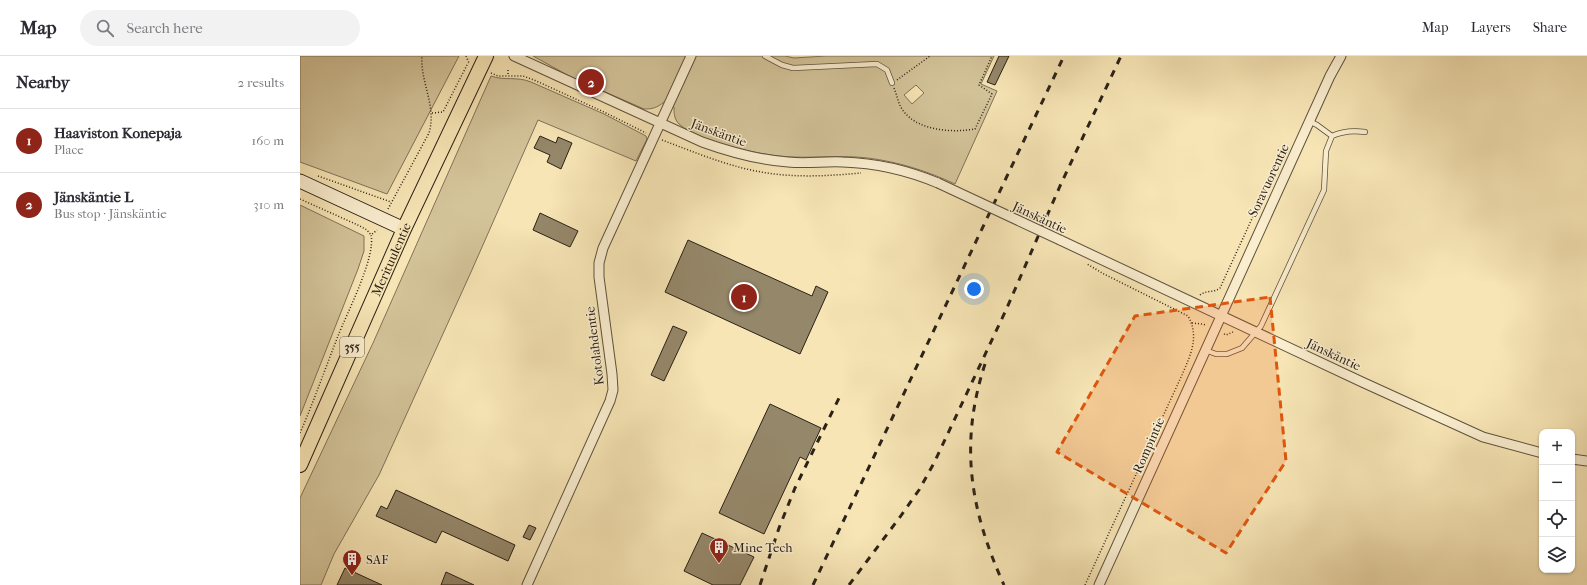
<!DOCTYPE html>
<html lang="en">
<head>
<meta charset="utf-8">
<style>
  :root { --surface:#fff; --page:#f2f2f3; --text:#2b2b33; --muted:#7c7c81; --line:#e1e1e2; --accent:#8f2418 }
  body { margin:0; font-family:"IM FELL French Canon",serif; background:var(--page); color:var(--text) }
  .controls { position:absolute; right:12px; bottom:12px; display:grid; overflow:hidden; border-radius:8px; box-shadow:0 1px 3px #0004 }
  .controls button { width:36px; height:36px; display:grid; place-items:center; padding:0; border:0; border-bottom:1px solid var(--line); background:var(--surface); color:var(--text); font:20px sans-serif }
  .you { position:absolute; left:674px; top:233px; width:14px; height:14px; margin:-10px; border:3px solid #fff; border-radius:50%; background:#1a73e8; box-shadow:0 0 0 6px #1a73e833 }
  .badge { display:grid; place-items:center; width:26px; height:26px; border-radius:50%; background:var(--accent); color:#fff; font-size:13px; font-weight:700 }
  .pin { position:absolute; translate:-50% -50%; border:2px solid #fff; box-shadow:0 1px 4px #0006 }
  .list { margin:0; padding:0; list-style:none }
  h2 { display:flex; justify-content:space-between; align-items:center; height:52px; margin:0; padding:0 16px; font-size:17px }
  h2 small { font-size:13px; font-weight:400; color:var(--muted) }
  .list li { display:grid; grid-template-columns:26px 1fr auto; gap:12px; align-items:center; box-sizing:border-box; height:64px; padding:0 16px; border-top:1px solid var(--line) }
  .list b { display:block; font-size:15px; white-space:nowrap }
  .list p { margin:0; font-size:13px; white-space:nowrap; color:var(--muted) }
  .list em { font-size:13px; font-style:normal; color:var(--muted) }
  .icon { flex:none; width:22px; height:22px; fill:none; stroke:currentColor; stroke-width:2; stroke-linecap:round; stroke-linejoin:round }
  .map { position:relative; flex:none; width:1287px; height:529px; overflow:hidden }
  header { display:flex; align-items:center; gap:24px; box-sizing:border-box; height:56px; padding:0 20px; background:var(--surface); border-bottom:1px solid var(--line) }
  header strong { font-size:19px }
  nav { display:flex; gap:22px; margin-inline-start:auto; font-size:14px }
  .search { width:280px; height:36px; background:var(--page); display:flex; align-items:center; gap:10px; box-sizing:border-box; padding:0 14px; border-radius:22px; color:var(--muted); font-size:15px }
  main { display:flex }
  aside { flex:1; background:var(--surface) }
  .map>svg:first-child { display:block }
  .green { fill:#d4c49a; stroke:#807258; fill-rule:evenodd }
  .building { fill:#958769; stroke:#2b2117 }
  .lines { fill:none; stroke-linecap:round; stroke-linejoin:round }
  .lane-casing { stroke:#5e523e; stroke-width:6 }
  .street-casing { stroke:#5e523e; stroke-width:11 }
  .secondary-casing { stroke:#2b2117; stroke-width:15 }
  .primary-casing { stroke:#2b2117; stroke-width:16 }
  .path { stroke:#2b2117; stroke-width:1.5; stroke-dasharray:1 2; stroke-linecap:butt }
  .lane { stroke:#faeecf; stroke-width:4.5 }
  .street { stroke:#faeecf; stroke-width:9 }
  .secondary { stroke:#faeecf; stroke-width:13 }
  .primary { stroke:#f7e5b5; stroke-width:14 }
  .rail { stroke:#2b2117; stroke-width:3; stroke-dasharray:7 7; stroke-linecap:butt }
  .street-bridge-casing { stroke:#5e523e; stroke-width:11; stroke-linecap:butt }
  .street-bridge { stroke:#faeecf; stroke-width:9 }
  .marked { fill:#df560d; fill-opacity:0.2; stroke:#df560d; stroke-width:3; stroke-dasharray:8 5; stroke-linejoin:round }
  .labels { text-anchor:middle; stroke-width:3; stroke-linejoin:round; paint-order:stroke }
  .shield { fill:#faeecf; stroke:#695e4e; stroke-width:1 }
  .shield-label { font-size:12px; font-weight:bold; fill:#2b2117 }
  .street-label { font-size:13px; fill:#2b2117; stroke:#faeecf }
  .poi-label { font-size:13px; fill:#2b2117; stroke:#faeecf; text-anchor:start }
</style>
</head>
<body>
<header>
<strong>Map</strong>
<div class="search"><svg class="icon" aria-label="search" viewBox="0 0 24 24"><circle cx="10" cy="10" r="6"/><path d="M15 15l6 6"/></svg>Search here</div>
<nav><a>Map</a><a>Layers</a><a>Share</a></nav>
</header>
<main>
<aside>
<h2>Nearby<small>2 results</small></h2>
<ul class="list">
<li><span class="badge">1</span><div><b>Haaviston Konepaja</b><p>Place</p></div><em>160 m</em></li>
<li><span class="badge">2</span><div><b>Jänskäntie L</b><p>Bus stop · Jänskäntie</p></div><em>310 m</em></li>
</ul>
</aside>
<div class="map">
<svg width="1287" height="529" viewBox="0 0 1287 529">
  <rect width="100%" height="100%" fill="#f7e5b5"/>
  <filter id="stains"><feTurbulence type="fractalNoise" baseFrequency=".005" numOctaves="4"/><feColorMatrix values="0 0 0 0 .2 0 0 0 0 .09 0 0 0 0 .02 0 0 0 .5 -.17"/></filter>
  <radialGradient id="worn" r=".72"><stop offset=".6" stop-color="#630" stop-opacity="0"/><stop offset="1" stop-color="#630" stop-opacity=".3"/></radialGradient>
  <path class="green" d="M0,0H159L87,138L0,106Z
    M233,0H485L494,2L526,0H694L681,28L697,35L655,128C627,115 599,106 568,102C542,99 517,102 492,101C463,100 401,87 379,68C374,63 374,57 374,51L364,46C357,52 352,53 344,53L271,21ZM616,29L624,37L612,48L604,39Z
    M191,20C205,25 216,20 231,26L304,58L346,80L347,83L336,105L238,64L171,216L79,419L34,498L21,529H0V442L73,287Z
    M0,149L64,180V195L58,213L0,360Z"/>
  <path class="building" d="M699,0H709L695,29L687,26Z
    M240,80L256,87L258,81L272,87L261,113L247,106L250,99L234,92Z
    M240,157L278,175L270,191L233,174Z
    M388,184L512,240L516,230L528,236L500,298L365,236Z
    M373,270L387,276L364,325L351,319Z
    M470,348L521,372L506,404L500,401L464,478L419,457Z
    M96,434L215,489L208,505L142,475L136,487L76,460L81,450L87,453Z
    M229,469L236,472L230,484L223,481Z
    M402,477L454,501L440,529H413L384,515Z
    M45,512L82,529H37Z
    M146,516L174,529H141Z"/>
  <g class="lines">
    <g class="lane-casing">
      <path id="lane" d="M465,0L482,9L493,12L577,8L587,14L592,27
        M1009,65L1017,69L1032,80
        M905,294L916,298H927L942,292L961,270L1024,134L1026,95L1032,80C1043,75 1052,74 1065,76"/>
    </g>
    <g class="street-casing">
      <path id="street" d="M214,0L402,86C430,96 458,104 488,106C507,108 525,105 543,106C577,107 607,114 638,127
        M760,184L1062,326L1183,381L1242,397
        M1272,403L1287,405
        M227,529L310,345L313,334L312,318L299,221V207L303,192L391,0
        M799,529L1030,20L1041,0"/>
    </g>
    <g class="secondary-casing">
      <path id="secondary" d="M0,125L104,173"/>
    </g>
    <g class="primary-casing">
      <g id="primary">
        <path id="s1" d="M0,409L104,173L186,0"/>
      </g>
    </g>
    <path class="path" d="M166,0L169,7
      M208,14V20
      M191,17L198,20H223L234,24L304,56L346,77
      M597,24L630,0
      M594,32C597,39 598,47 602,53C616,75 652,77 675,73L692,38L679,29L692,0
      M132,57L143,56L168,7
      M362,84C394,96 427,110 461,116C494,122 528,120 561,117
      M18,120L91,146
      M0,143L60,170L67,174L71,179
      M88,153L129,77C137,50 120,26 122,0
      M900,239C906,234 914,237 920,232L974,115L977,114
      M892,267L902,268L906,269
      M924,278L926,279L933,276
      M0,377C14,345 25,313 38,280C47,257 76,201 71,179L77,174
      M785,529L882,319C890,300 900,281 888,260L804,218L787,208"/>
    <use href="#lane" class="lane"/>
    <use href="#street" class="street"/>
    <use href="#secondary" class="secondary"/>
    <use href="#primary" class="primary"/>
    <path class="rail" d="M685,308C659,388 670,454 704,529
      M460,529L479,472L495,432L540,340
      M513,529L764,0
      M549,529L600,461L619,434L634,407L706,254L760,130L821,0"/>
    <g class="street-bridge-casing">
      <path id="street-bridge" d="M638,127L760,184"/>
    </g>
    <use href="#street-bridge" class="street-bridge"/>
  </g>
  <path class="marked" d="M970,241L986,405L926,497L757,396L835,260Z"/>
  <defs>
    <g id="building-pin" transform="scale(1)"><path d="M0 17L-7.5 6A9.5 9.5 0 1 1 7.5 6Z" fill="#8f2418" stroke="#faeecf"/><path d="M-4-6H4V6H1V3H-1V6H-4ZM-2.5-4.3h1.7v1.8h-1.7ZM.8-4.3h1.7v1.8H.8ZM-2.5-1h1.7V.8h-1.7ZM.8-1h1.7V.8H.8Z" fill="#fff"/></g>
  </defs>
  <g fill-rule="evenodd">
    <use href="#building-pin" x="419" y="491"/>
    <use href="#building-pin" x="52" y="503"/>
  </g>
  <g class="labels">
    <rect class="shield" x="40" y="281" width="24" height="20" rx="3"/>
    <g class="shield-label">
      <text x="52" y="295">355</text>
    </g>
    <g class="street-label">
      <text transform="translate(419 76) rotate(20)" y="5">Jänskäntie</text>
      <text transform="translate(968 124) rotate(-65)" y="5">Soravuorentie</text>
      <text transform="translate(740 161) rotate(25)" y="5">Jänskäntie</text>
      <text dy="5" stroke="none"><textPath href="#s1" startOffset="225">Merituulentie</textPath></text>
      <text transform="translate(294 290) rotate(-97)" y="5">Kotolahdentie</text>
      <text transform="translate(1034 298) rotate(25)" y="5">Jänskäntie</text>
      <text transform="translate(848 389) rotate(-66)" y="5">Rompintie</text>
    </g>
    <g class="poi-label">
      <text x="433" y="496">Mine Tech</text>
      <text x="66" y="508">SAF</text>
    </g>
  </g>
  <rect width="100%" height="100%" filter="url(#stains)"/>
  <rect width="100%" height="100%" fill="url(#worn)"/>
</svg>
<div class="controls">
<button>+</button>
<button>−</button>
<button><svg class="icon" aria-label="locate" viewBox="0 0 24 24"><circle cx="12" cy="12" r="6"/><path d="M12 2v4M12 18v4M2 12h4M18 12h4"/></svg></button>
<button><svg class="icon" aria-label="layers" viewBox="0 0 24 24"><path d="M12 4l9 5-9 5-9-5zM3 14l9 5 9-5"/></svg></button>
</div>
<div class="you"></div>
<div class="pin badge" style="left:444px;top:241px">1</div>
<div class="pin badge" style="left:291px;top:26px">2</div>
</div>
</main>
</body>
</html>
